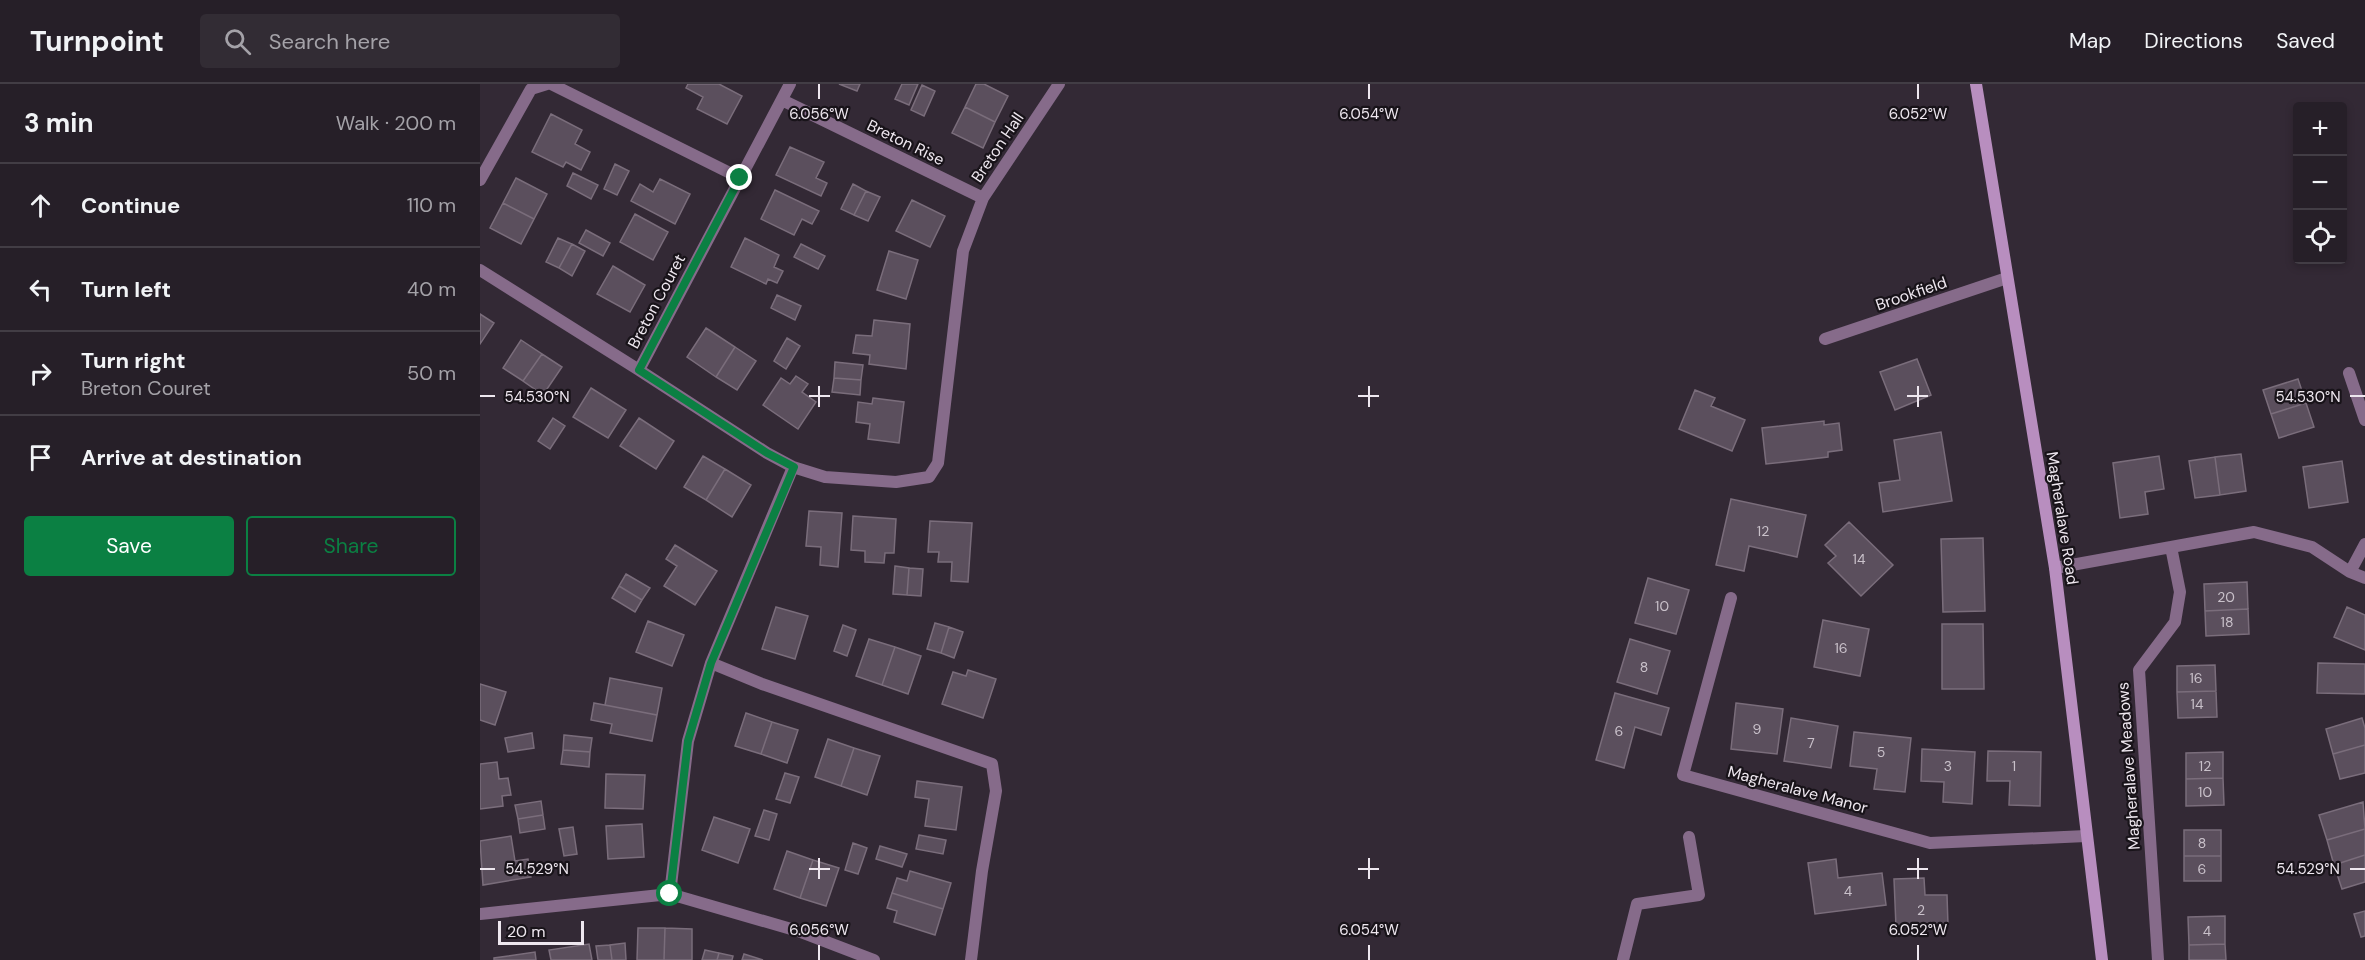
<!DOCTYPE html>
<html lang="en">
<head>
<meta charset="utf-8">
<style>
  :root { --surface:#261f28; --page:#322c34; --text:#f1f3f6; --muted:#a4a2a8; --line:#423d45; --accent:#0b8043 }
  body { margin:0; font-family:"DM Sans",sans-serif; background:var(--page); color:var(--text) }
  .controls { position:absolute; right:18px; top:18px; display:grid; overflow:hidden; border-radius:6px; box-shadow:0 3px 9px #0003 }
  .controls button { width:54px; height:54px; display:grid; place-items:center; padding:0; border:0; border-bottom:2px solid var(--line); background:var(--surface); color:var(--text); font:30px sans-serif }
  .scale { position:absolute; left:18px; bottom:15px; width:86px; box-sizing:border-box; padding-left:6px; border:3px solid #eee7ef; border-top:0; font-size:16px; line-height:21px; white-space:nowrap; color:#eee7ef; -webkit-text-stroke:4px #181319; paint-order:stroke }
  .stop { position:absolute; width:18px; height:18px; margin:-14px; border:4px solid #0b8043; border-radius:50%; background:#fff }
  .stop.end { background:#0b8043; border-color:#fff; box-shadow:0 2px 6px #0008 }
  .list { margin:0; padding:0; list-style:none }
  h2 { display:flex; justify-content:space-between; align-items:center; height:78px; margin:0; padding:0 24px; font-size:26px }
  h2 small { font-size:20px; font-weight:400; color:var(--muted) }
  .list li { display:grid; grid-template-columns:39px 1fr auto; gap:18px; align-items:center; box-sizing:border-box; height:84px; padding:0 24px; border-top:2px solid var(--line) }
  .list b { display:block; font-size:22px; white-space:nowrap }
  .list p { margin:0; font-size:20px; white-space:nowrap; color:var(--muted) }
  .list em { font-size:20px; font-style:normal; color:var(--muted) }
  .actions { display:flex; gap:12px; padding:18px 24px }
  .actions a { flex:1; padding:14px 0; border:2px solid var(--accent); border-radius:6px; text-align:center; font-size:21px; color:var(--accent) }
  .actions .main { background:var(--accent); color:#fff }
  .icon { flex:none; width:33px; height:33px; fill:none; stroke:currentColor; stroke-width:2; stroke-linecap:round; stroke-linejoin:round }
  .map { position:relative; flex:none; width:1885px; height:876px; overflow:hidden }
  header { display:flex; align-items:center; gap:36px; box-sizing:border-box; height:84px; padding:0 30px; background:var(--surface); border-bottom:2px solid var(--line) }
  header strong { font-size:28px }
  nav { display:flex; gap:33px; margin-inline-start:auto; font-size:21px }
  .search { width:420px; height:54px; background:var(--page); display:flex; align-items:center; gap:15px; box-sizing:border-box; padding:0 21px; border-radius:6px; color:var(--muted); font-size:22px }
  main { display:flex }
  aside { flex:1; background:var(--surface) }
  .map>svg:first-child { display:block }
  .building { fill:#5b4f5d; stroke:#7a6d7b; stroke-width:1.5 }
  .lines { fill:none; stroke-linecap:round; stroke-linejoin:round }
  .street { stroke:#866b8a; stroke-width:12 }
  .secondary { stroke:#b88ebf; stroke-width:12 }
  .route { stroke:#0b8043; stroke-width:8 }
  .ticks { fill:none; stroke:#eee7ef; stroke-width:2 }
  .labels { text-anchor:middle; stroke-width:4.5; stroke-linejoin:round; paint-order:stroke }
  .number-label { font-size:14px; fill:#c9c1ca }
  .street-label { font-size:16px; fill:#eee7ef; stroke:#181319 }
  .ticks-label { font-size:15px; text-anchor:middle; fill:#eee7ef; stroke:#181319; stroke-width:4.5; stroke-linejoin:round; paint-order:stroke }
</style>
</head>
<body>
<header>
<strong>Turnpoint</strong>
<div class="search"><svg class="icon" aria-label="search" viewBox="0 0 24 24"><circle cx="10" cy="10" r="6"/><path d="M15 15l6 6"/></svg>Search here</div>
<nav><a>Map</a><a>Directions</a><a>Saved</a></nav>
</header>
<main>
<aside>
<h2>3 min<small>Walk · 200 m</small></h2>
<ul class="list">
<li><svg class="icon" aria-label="ahead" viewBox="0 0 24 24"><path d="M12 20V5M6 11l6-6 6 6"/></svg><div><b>Continue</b></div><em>110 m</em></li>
<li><svg class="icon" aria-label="left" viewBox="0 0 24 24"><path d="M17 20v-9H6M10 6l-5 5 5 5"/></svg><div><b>Turn left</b></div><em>40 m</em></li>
<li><svg class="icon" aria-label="right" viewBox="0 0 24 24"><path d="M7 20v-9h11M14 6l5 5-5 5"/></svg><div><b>Turn right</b><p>Breton Couret</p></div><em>50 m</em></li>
<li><svg class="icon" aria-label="arrive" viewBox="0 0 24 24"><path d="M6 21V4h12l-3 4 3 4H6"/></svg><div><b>Arrive at destination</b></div></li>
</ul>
<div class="actions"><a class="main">Save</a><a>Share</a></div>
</aside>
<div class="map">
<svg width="1885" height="876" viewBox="0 0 1885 876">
  <rect width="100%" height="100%" fill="#332935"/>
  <path class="building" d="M208,0H239L262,12L247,40L217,25L223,13L206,4Z
    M359,0H380L377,7Z
    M422,0H438L429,21L415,15Z
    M496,0H504L528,12L515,38L485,23Z
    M442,1L455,7L444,32L431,26Z
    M485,23L515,38L503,64L472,49Z
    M71,30L102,46L95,60L110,68L101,86L86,78L83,83L52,68Z
    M310,63L344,78L336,94L347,99L341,112L296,91Z
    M135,80L149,87L137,111L124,105Z
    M93,89L118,101L111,115L87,102Z
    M36,94L67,110L54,135L23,119Z
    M180,95L210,110L195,140L151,117L160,100L173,108Z
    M373,100L386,107L374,131L361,125Z
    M295,106L339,127L332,140L322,135L314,151L281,135Z
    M386,107L400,113L388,137L374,131Z
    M432,116L465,132L450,163L416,147Z
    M23,119L54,135L41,160L10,144Z
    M155,130L188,148L173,176L140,158Z
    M106,146L130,159L123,172L99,159Z
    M78,154L92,160L79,184L66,178Z
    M265,154L299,171L294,183L303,187L297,199L288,195L286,200L251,183Z
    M92,160L105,167L92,192L79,184Z
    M321,160L345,172L338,185L314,173Z
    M409,167L438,176L426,215L397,206Z
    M133,182L165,201L150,228L117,210Z
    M297,211L321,222L315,236L291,224Z
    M0,230L14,239L0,260Z
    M394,236L430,240L426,285L389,280L390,271L373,269L376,251L392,252Z
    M226,244L255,263L236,293L207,273Z
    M307,254L320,262L306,285L294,277Z
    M41,256L62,270L43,297L23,284Z
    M255,263L276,277L257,306L236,293Z
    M62,270L82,283L63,311L43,297Z
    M1437,275L1451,311L1415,326L1400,288Z
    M355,278L383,281L381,296L354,294Z
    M316,292L328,300L322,308L336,318L318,345L283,321L301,294L310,300Z
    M354,294L381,296L380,311L352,308Z
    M1818,295L1826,319L1791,330L1783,306Z
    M111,304L146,326L128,354L93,333Z
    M1215,306L1235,314L1231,322L1265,336L1252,367L1199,345Z
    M393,314L424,318L419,359L388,355L390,340L376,338L378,318L392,320Z
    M1826,319L1834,343L1799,354L1791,330Z
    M73,334L85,342L70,365L58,357Z
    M159,334L194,357L176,385L140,362Z
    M1344,337V341L1359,339L1362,366L1348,368V373L1286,380L1282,344Z
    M1461,348L1472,417L1403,428L1399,399L1420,396L1414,356Z
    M1761,370L1766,407L1740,411L1735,373Z
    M223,372L245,385L226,416L204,403Z
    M1679,372L1684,405L1665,408L1668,430L1640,434L1633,379Z
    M1735,373L1740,411L1715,414L1709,377Z
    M1862,377L1868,418L1829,424L1823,383Z
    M245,385L271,401L252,433L226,416Z
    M1251,415L1326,431L1317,473L1269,462L1264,487L1236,481Z
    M329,427L362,429L358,483L340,481L341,463L326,462Z
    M373,432L416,435L414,469H405L404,479L385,478V467L371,466Z
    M450,437L492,439L488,498L471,497L472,478H458L459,468H448Z
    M1369,438L1413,481L1381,512L1348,479L1356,472L1345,461Z
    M1503,454L1505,527L1463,528L1461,455Z
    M195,461L237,487L215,521L184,502L197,482L186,475Z
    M415,482L429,484L427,511L413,510Z
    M429,484L443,485L441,512L427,511Z
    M146,490L170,504L162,516L139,502Z
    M1168,494L1209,506L1196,550L1155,539Z
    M1767,498L1768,525L1725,527L1724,500Z
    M139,502L162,516L155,528L132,514Z
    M296,523L328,532L315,575L282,565Z
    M1867,523L1885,531V566L1854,553Z
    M1768,525L1769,550L1726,552L1725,527Z
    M1343,536L1389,545L1380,592L1334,583Z
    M168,537L204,551L192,582L156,568Z
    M455,539L469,543L461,569L447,565Z
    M1462,540H1503L1504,605H1462Z
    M363,541L376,546L367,572L354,567Z
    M469,543L483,548L474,574L461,569Z
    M389,555L415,563L402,601L376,592Z
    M1150,555L1190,567L1177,610L1137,598Z
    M415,563L441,572L428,610L402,601Z
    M1838,579L1885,580V610L1837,609Z
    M1735,581L1736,607L1697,608V582Z
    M488,586L516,595L503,634L462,620L473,588L486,592Z
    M130,594L182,604L177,631L125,621Z
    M0,600L26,608L15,641L0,636Z
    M1736,607L1737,633L1698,634L1697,608Z
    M1135,609L1189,624L1181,651L1155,643L1144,684L1116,676Z
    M114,619L177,631L172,657L130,649L132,640L111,636Z
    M1256,619L1303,625L1297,670L1251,665Z
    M266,629L292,638L281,670L255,662Z
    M1311,634L1358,642L1351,684L1304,677Z
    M1882,634L1885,644V661L1853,670L1846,645Z
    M292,638L318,646L307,679L281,670Z
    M1374,648L1431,654L1425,708L1394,705L1397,685L1370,682Z
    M52,649L54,664L28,668L25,654Z
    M84,651L112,654L110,668L83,666Z
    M348,655L374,664L361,702L335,693Z
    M1885,661V689L1860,695L1853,670Z
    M374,664L400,672L387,711L361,702Z
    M1442,665L1495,668L1492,720L1463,718L1464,698L1441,697Z
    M83,666L110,668L109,683L81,680Z
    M1508,667L1561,668L1560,722L1529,721L1530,697H1507Z
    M1743,668V694L1706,695V669Z
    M17,678L19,695L28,694L31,711L22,712L23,722L0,725V680Z
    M305,689L319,693L310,719L296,715Z
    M126,690L165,691L163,725L125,724Z
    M1743,694L1744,721L1706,722V695Z
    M437,697L482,703L476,746L445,742L449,715L435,713Z
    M61,717L63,731L38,735L35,721Z
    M1883,718L1885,745L1847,756L1839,731Z
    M284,726L297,730L289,756L275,752Z
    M63,731L65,745L40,749L38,735Z
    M234,733L270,745L258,779L222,766Z
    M162,740L164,773L128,775L126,742Z
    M93,743L97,770L84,772L79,745Z
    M1885,745V771L1854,781L1847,756Z
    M1704,746H1741V772H1704Z
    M439,751L466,756L463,770L436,765Z
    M31,752L35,777L48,775L51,793L3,801L0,757Z
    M373,759L387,764L378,790L365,786Z
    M400,762L427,770L422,783L396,775Z
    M307,767L333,776L320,814L294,805Z
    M1885,771V798L1862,805L1854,781Z
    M1704,772H1741V797H1704Z
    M1356,775L1358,794L1402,789L1406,821L1335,830L1328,779Z
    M333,776L359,784L346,822L320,814Z
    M430,787L471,799L463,825L412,809L417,794L427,797Z
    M1444,794L1445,811H1467L1468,841L1416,843L1414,795Z
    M412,809L463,825L455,851L414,838L417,827L407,824Z
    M1885,827V852L1881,853L1874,830Z
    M1745,832V860L1709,861L1708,833Z
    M158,844H185L184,876H157Z
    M185,844L212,845V876H184Z
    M145,859L146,876H132L130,861Z
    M109,860L112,876H71L69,866Z
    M1745,860L1746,876H1709V861Z
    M130,861L132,876H118L116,862Z
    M225,866L239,869L237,876H222Z
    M55,868L56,876H14V874Z
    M239,869L253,872L252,876H237Z
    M264,870L283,876H262Z"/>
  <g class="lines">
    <path class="street" d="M71,0L260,94
      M302,16L503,114
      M0,96L51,5L67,0
      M0,186L159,286L310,0
      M1345,255L1527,194
      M159,286L287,369L313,383L345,393L416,398L449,393L458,379L483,167L503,114L579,0
      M1869,289L1885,336
      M1575,484L1774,448L1832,463L1870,488L1885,494
      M1870,488L1885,460
      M1251,514L1203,691L1450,759L1606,752
      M231,579L282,600L512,680L516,707L502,787L491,876
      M190,810L208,657L231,579L313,383
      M0,830L190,810L318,847L394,876
      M1143,876L1157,820L1219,811L1209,753
      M1678,876L1659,586L1695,538L1700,508L1691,463"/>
    <path class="secondary" d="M1496,0L1575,484L1622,876"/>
  </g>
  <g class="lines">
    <path class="route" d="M190,810L208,657L231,579L314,383L287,369L159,286L260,94"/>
  </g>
  <path class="ticks" d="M339,0V15M889,0V15M1438,0V15M339,302V323M889,302V323M1438,302V323M0,312H15M329,312H350M878,312H899M1427,312H1448M1870,312H1885M339,774V795M889,774V795M1438,774V795M0,785H15M329,785H350M878,785H899M1427,785H1448M1870,785H1885M339,861V876M889,861V876M1438,861V876"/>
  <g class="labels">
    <g class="number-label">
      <text x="1283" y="452">12</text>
      <text x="1379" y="480">14</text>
      <text x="1746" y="518">20</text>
      <text x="1182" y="527">10</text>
      <text x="1747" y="543">18</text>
      <text x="1361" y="569">16</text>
      <text x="1164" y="588">8</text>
      <text x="1716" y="599">16</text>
      <text x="1717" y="625">14</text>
      <text x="1277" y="650">9</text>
      <text x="1139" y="652">6</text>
      <text x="1331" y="664">7</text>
      <text x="1401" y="673">5</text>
      <text x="1468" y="687">3</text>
      <text x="1534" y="687">1</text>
      <text x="1725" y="687">12</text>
      <text x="1725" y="713">10</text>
      <text x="1722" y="764">8</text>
      <text x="1722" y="790">6</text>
      <text x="1368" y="812">4</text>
      <text x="1441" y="831">2</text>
      <text x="1727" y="852">4</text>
    </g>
    <g class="street-label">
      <text transform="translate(426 58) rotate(26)" y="6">Breton Rise</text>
      <text transform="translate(517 63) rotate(-56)" y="6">Breton Hall</text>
      <text transform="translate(1431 209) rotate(-19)" y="6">Brookfield</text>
      <text transform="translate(176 217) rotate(-62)" y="6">Breton Couret</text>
      <text transform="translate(1583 434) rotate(81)" y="6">Magheralave Road</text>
      <text transform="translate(1648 682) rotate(-94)" y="6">Magheralave Meadows</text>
      <text transform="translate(1318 705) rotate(15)" y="6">Magheralave Manor</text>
    </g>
  </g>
  <g class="ticks-label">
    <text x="339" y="35">6.056°W</text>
    <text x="889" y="35">6.054°W</text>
    <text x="1438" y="35">6.052°W</text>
    <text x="57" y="318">54.530°N</text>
    <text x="1828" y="318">54.530°N</text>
    <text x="57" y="790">54.529°N</text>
    <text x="1828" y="790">54.529°N</text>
    <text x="339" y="851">6.056°W</text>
    <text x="889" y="851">6.054°W</text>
    <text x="1438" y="851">6.052°W</text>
  </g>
</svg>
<div class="controls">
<button>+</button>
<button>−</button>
<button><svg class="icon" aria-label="locate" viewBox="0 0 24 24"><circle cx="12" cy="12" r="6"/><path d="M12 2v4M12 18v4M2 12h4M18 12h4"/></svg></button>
</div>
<div class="scale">20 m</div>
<div class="stop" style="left:190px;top:810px"></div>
<div class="stop end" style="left:260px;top:94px"></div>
</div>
</main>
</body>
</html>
